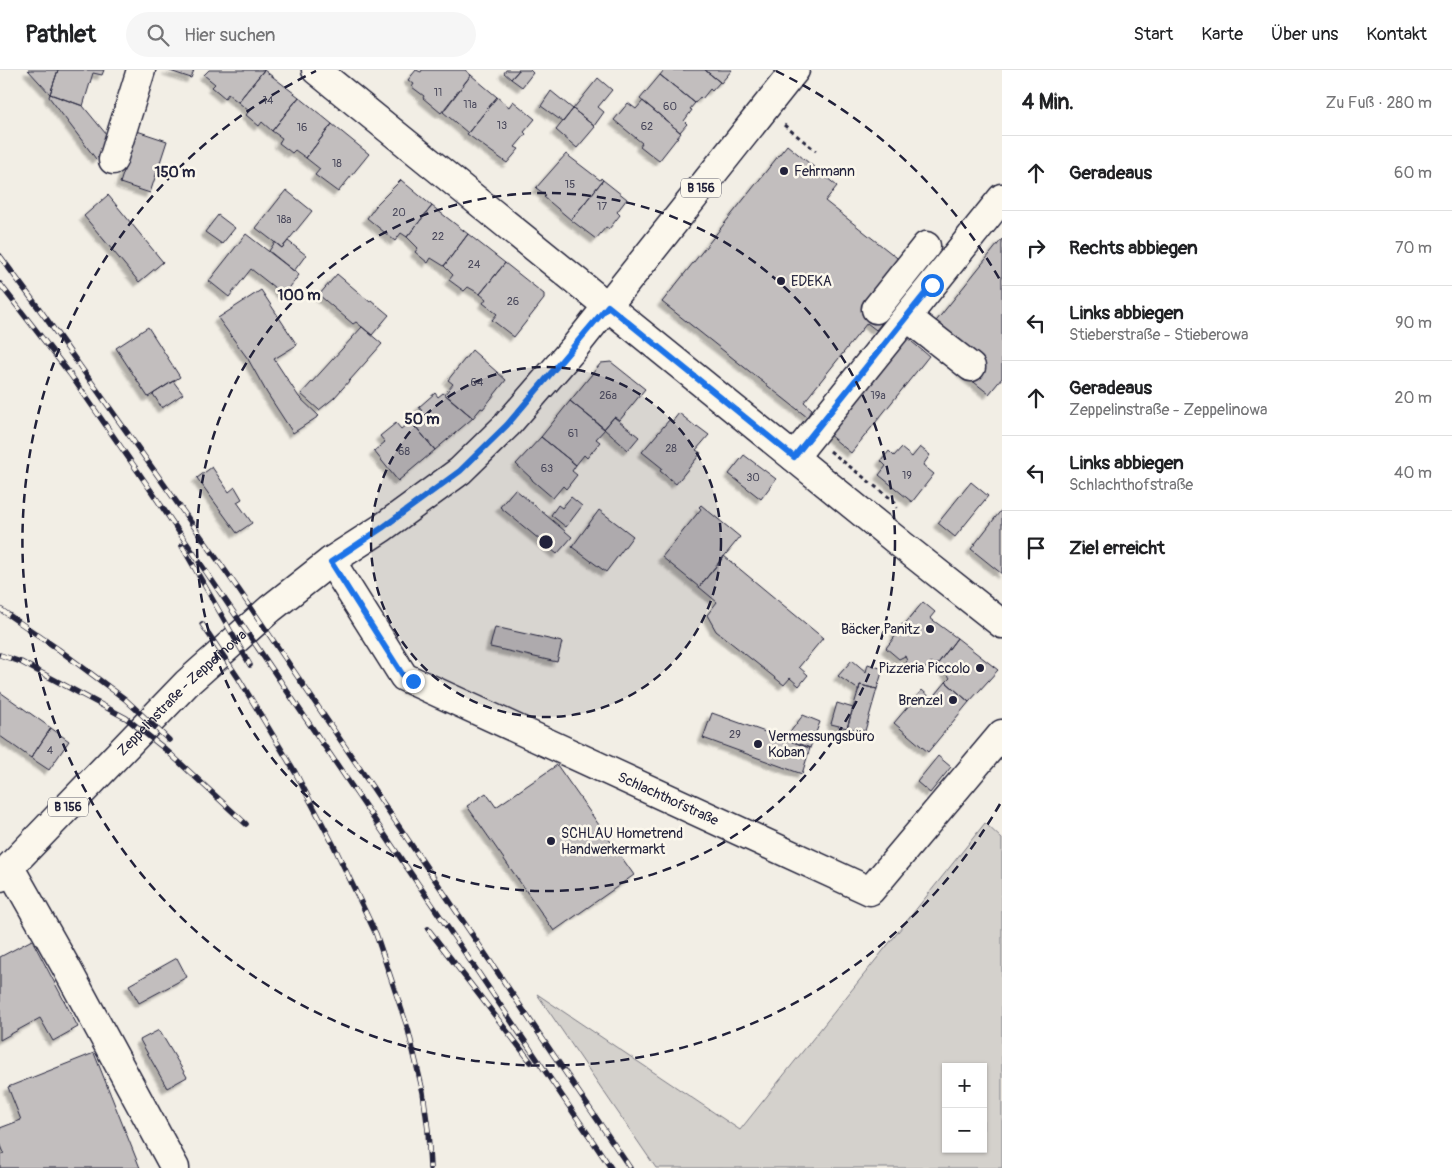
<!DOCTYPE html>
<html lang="de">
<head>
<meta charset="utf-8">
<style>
  :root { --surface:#fff; --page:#f6f6f6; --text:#202124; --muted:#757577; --line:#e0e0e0 }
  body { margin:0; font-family:Pangolin,sans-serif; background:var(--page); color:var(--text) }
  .controls { position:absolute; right:15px; bottom:15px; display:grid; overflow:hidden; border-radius:0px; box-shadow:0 1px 4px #0004 }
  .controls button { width:45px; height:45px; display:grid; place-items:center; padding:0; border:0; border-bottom:1px solid var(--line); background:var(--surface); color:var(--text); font:25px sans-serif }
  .stop { position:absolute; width:15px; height:15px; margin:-11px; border:4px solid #1a73e8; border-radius:50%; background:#fff }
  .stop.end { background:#1a73e8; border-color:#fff; box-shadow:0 1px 5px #0008 }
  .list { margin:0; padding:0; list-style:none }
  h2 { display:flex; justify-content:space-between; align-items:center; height:65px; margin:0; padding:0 20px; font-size:21px }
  h2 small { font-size:16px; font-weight:400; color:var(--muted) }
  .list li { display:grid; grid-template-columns:32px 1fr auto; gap:15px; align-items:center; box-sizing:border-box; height:75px; padding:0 20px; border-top:1px solid var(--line) }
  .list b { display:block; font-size:19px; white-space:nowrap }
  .list p { margin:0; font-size:16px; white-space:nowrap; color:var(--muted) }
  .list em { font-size:16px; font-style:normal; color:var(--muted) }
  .icon { flex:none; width:28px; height:28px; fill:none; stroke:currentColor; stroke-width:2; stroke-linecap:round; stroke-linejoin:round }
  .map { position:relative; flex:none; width:1002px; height:1098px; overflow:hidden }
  header { display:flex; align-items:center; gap:30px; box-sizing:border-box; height:70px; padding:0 25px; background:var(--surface); border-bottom:1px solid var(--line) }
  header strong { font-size:24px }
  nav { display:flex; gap:28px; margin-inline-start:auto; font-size:18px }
  .search { width:350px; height:45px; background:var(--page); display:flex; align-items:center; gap:12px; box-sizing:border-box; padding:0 18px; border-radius:28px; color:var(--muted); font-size:19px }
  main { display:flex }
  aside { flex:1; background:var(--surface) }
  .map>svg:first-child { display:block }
  .green { fill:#d4d1cc; stroke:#7b7a84; fill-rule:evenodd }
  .building { fill:#c2bebe; stroke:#22223b; filter:url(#shadow) }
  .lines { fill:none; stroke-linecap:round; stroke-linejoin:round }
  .minor-casing { stroke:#22223b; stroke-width:31 }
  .major-casing { stroke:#22223b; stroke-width:31 }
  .path { stroke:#22223b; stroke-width:3; stroke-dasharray:4 4; stroke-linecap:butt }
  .minor { stroke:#fbf7ec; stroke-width:28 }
  .major { stroke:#fbf7ec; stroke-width:28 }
  .rail-casing { stroke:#22223b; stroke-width:5.5 }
  .rail { stroke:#fbf7ec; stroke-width:4; stroke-dasharray:11; stroke-linecap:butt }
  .route { stroke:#1a73e8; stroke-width:6 }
  .ring { fill:none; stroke:#22223b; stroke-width:2.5; stroke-dasharray:9 6 }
  .poi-dot { fill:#22223b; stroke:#fbf7ec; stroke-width:2 }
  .labels { text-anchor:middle; stroke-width:5; stroke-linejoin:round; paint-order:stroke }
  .number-label { font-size:11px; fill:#4a495c }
  .shield { fill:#fbf7ec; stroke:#636270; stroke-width:1 }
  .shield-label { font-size:12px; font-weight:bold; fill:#22223b }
  .poi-label { font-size:14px; fill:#22223b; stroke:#fbf7ec; text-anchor:start }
  .street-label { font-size:14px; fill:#22223b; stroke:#fbf7ec }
  .centre { fill:#22223b; stroke:#fbf7ec; stroke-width:2.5 }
  .ring-label { font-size:15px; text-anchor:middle; font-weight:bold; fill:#22223b; stroke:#fbf7ec; stroke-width:5; stroke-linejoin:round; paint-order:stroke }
</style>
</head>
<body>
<header>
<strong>Pathlet</strong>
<div class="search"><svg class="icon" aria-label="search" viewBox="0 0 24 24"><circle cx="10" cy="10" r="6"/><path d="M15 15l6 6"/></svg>Hier suchen</div>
<nav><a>Start</a><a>Karte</a><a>Über uns</a><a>Kontakt</a></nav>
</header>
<main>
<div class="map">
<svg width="1002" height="1098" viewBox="0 0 1002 1098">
  <defs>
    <filter id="shadow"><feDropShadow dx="-4.5" dy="4.5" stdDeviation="1" flood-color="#0004"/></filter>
  </defs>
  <rect width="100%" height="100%" fill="#f2eee5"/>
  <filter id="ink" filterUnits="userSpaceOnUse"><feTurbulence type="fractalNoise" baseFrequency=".02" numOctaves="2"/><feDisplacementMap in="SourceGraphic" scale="10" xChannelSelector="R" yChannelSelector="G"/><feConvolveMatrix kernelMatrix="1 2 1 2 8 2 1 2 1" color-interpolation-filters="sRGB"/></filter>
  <g filter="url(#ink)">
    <path class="green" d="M985,753L1002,769V1098H656L537,924L740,1060ZM946,997H983V1079H946Z"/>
    <path class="building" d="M28,0H58L50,24Z
      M58,0H104L102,5L93,3L83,36L50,24Z
      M167,0H194L191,8Z
      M209,0H264L238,32L228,24L225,28L212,17L215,14L204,5Z
      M264,0L299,27L272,61L262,52L259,56L246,45L249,41L238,32Z
      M416,0L421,2L422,0H465L471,5L441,43L423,28L424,26L412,17L414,14L408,10Z
      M506,0H519L511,9L504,3Z
      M519,0H530L533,3L522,17L511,9Z
      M664,0H705L720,12L712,21L710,19L702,29L700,27L695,33L660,5Z
      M705,0H732L721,13Z
      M471,5L497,27L468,63L443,42Z
      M660,5L695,33L690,39L692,40L684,51L687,54L680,62L640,29Z
      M598,8L612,20L598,37L604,42L594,56L573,39Z
      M551,21L573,39L563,52L541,36Z
      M50,24L83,36L111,70L102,78L105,81L96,89L49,27Z
      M299,27L332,54L306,88L295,80L292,83L279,73L282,68L272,61Z
      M497,27L509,37L513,31L535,49L524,62L526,64L515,77L519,79L507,93L467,64Z
      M643,31L681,63L659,91L640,76L642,73L614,50L628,33L636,39Z
      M573,39L595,57L577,78L556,60Z
      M332,54L369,84L338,122L315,105L320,99L306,88Z
      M137,61L167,71L150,123L120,113Z
      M787,75L837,116L825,131L901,191L887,247L876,260L867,253L804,332L812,339L807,347L662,232Z
      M566,84L600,110L601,108L603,110L571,150L544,127L546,125L536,118Z
      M401,110L432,136L407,167L401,163L395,171L367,148L376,136H375Z
      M603,110L627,129L617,142L620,145L609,159L606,157L596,169L571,150Z
      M286,120L312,141L282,178L256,158Z
      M108,125L163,192L139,212L84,146Z
      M432,136L468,164L444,196L431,188L428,193L415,182L418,178L407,167Z
      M218,145L235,158L222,174L205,162Z
      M246,164L299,205L284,225L251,199L229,227L209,211Z
      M468,164L505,193L480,224L468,217L464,221L449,210L453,205L444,196Z
      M1002,169V308L989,324L965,305L933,255Z
      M288,171L306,185L294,201L269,181L275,172L282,178Z
      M505,193L544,224V229L514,267L492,250L497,244L483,233L486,229L480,224Z
      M337,204L370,232L371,230L389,245L372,265L356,252L353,254L319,225Z
      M261,220L297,275L274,289L299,327L319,346L293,363L267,323L248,289L218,248Z
      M148,257L180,307L148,327L116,278Z
      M362,257L382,274L334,328L319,340L301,324Z
      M906,267L929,286L851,383L828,364Z
      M472,280L506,310L483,339L481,338L473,348L445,324L453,314L448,310Z
      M611,292L645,319L620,350L614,347L604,359L570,331L601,293Z
      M173,311L183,324L162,338L153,324Z
      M435,323L438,327L443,323L473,348L435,380L411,351L422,341L419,337Z
      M570,331L605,359L596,369L600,372L587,388L584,385L576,395L541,367Z
      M679,343L696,357L697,356L709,365L696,380L701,383L676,414L660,401L662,398L642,382L669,350L672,352Z
      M614,347L639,367L628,380L604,359Z
      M411,351L435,380L398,411L374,381L385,372L380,366L396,353L401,359Z
      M541,367L576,395L572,401L577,405L566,419L563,416L553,428L532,410V409L516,394Z
      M920,377L930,385L923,395L934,404L912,432L879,405L886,396L881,391L889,381L894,386L901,378L912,387Z
      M744,385L776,409L761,429L729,404Z
      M212,397L229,422L235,417L242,429L237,432L252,453L237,463L197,408Z
      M971,412L988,426L955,467L938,453Z
      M515,419L572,467L557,484L500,437Z
      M571,427L582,436L566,457L551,445L558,435L562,438Z
      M701,435L740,467L699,517L662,487L701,439L699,437Z
      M1002,439V504L971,479Z
      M599,440L633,466L606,502L572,477Z
      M724,486L823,568L799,597L808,605L799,616L790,608L784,615L716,561L707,545L717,532L699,517Z
      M923,532L935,542L930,548L957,568L936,596L931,592L924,600L917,595L913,600L905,594L907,591L905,586L899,589L886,578L897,564L895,563L902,554L904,555Z
      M495,557L562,572L557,592L490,577Z
      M957,568L998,600L969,632L946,612L950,608L947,603L937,595Z
      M852,590L866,602L868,594L883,599L877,619L860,615L859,620L838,606Z
      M946,612L969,632L928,682L894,653L922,620L932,629Z
      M860,615L877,619L865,661L847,658Z
      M0,622L51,658L31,688L0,666Z
      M837,633L853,638L847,658L831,654Z
      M712,643L810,678L802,704L703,668Z
      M803,645L820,652L810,678L785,669Z
      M51,658L69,671L49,700L31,688Z
      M938,686L951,697L930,723L917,712Z
      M557,695L634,805L554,861L467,736L486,723L496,737Z
      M32,870L78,957L53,971L40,948L0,970V887Z
      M177,888L187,907L139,933L129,915Z
      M159,960L187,1007L167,1018L140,970Z
      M94,983L140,1098H0V1085L4,1083L0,1073V1058L21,1050L8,1017Z"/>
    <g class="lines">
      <g class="minor-casing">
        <g id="minor">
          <path d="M316,0L902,475L1002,554"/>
          <path d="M113,90L141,0"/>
          <path d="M876,239L926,176"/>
          <path d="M907,247L971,297"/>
          <path d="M794,387L1002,128"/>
          <path id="s1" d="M331,491L404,607L870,821L1002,664"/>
          <path d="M10,798L66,897L175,1098"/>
        </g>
      </g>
      <g class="major-casing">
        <g id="major">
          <path id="s2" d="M0,807L187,613L270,539L331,491L382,458L460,401L507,355L574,278L795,0"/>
        </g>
      </g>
      <path class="path" d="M784,55L816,81
        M830,381L895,432L897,438"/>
      <use href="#minor" class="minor"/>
      <use href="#major" class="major"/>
      <g class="rail-casing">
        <path id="rail" d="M0,186L43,244L239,520L630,1098
          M0,214L70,304L139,403L611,1098
          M182,476L250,595
          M0,539L58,579L125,629L169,670
          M202,554L239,609L295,702L333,774L376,864L408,959L423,1022L428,1060L430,1098
          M0,585L21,592L126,648L165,679L246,754
          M428,859L531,992"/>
      </g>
      <use href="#rail" class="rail"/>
    </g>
  </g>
  <g class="lines" filter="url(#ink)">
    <path class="route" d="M413,611L404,607L331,492L382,458L460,401L507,355L608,236L794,387L932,215"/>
  </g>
  <circle cx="546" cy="472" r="175" fill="#22223b" fill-opacity=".12"/>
  <g class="ring">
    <circle cx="546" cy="472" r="175"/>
    <circle cx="546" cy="472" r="349"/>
    <path d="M1000 734A524 524 0 1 1 316 1M776 1A524 524 0 0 1 1000 210"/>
  </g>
  <g class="poi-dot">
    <circle cx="784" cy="101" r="5"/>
    <circle cx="781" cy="211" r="5"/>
    <circle cx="930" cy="559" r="5"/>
    <circle cx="980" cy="598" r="5"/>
    <circle cx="953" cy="630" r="5"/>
    <circle cx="758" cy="674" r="5"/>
    <circle cx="551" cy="771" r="5"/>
  </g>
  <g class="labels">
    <g class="number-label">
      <text x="438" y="26">11</text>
      <text x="268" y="34">14</text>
      <text x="470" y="38">11a</text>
      <text x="670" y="40">60</text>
      <text x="502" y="59">13</text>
      <text x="647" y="60">62</text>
      <text x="302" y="61">16</text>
      <text x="337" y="97">18</text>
      <text x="570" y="118">15</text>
      <text x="602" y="140">17</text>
      <text x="399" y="146">20</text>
      <text x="284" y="153">18a</text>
      <text x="438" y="170">22</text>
      <text x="474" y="198">24</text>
      <text x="513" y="235">26</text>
      <text x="477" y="316">64</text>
      <text x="608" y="329">26a</text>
      <text x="878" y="329">19a</text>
      <text x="573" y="367">61</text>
      <text x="671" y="382">28</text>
      <text x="404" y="385">68</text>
      <text x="547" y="402">63</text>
      <text x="907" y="409">19</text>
      <text x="753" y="411">30</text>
      <text x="735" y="668">29</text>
      <text x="50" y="684">4</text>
    </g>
    <g class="shield">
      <rect x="681" y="108.5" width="40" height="19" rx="4"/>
      <rect x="48" y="727.5" width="40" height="19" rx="4"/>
    </g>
    <g class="shield-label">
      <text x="701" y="122">B 156</text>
      <text x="68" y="741">B 156</text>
    </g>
    <g class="poi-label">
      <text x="794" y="106">Fehrmann</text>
      <text x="791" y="216">EDEKA</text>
      <text x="920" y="564" text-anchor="end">Bäcker Panitz</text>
      <text x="970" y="603" text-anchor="end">Pizzeria Piccolo</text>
      <text x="943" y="635" text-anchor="end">Brenzel</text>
      <text x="768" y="671">Vermessungsbüro<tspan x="768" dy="16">Koban</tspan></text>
      <text x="561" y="768">SCHLAU Hometrend<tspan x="561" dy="16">Handwerkermarkt</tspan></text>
    </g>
    <g class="street-label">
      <text dy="5" stroke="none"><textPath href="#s2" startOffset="259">Zeppelinstraße - Zeppelinowa</textPath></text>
      <text dy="5" stroke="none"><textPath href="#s1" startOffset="428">Schlachthofstraße</textPath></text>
    </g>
  </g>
  <circle cx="546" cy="472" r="8" class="centre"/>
  <g class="ring-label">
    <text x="175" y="107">150 m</text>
    <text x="299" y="230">100 m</text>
    <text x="422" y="354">50 m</text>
  </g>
</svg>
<div class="controls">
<button>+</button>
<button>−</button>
</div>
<div class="stop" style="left:932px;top:215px"></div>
<div class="stop end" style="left:413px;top:611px"></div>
</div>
<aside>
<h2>4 Min.<small>Zu Fuß · 280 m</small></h2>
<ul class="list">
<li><svg class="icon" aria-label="ahead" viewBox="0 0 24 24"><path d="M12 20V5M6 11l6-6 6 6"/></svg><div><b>Geradeaus</b></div><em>60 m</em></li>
<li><svg class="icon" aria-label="right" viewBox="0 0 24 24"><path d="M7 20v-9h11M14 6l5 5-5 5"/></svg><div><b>Rechts abbiegen</b></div><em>70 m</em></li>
<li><svg class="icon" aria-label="left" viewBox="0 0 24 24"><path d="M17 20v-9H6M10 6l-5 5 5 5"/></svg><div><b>Links abbiegen</b><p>Stieberstraße - Stieberowa</p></div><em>90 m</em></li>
<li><svg class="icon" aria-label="ahead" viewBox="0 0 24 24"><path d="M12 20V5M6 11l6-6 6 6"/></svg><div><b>Geradeaus</b><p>Zeppelinstraße - Zeppelinowa</p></div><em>20 m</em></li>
<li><svg class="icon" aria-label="left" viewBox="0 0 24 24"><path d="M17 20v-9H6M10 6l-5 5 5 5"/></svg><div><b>Links abbiegen</b><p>Schlachthofstraße</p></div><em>40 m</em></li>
<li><svg class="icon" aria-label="arrive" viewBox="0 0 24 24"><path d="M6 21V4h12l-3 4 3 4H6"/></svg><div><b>Ziel erreicht</b></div></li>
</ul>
</aside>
</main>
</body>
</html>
